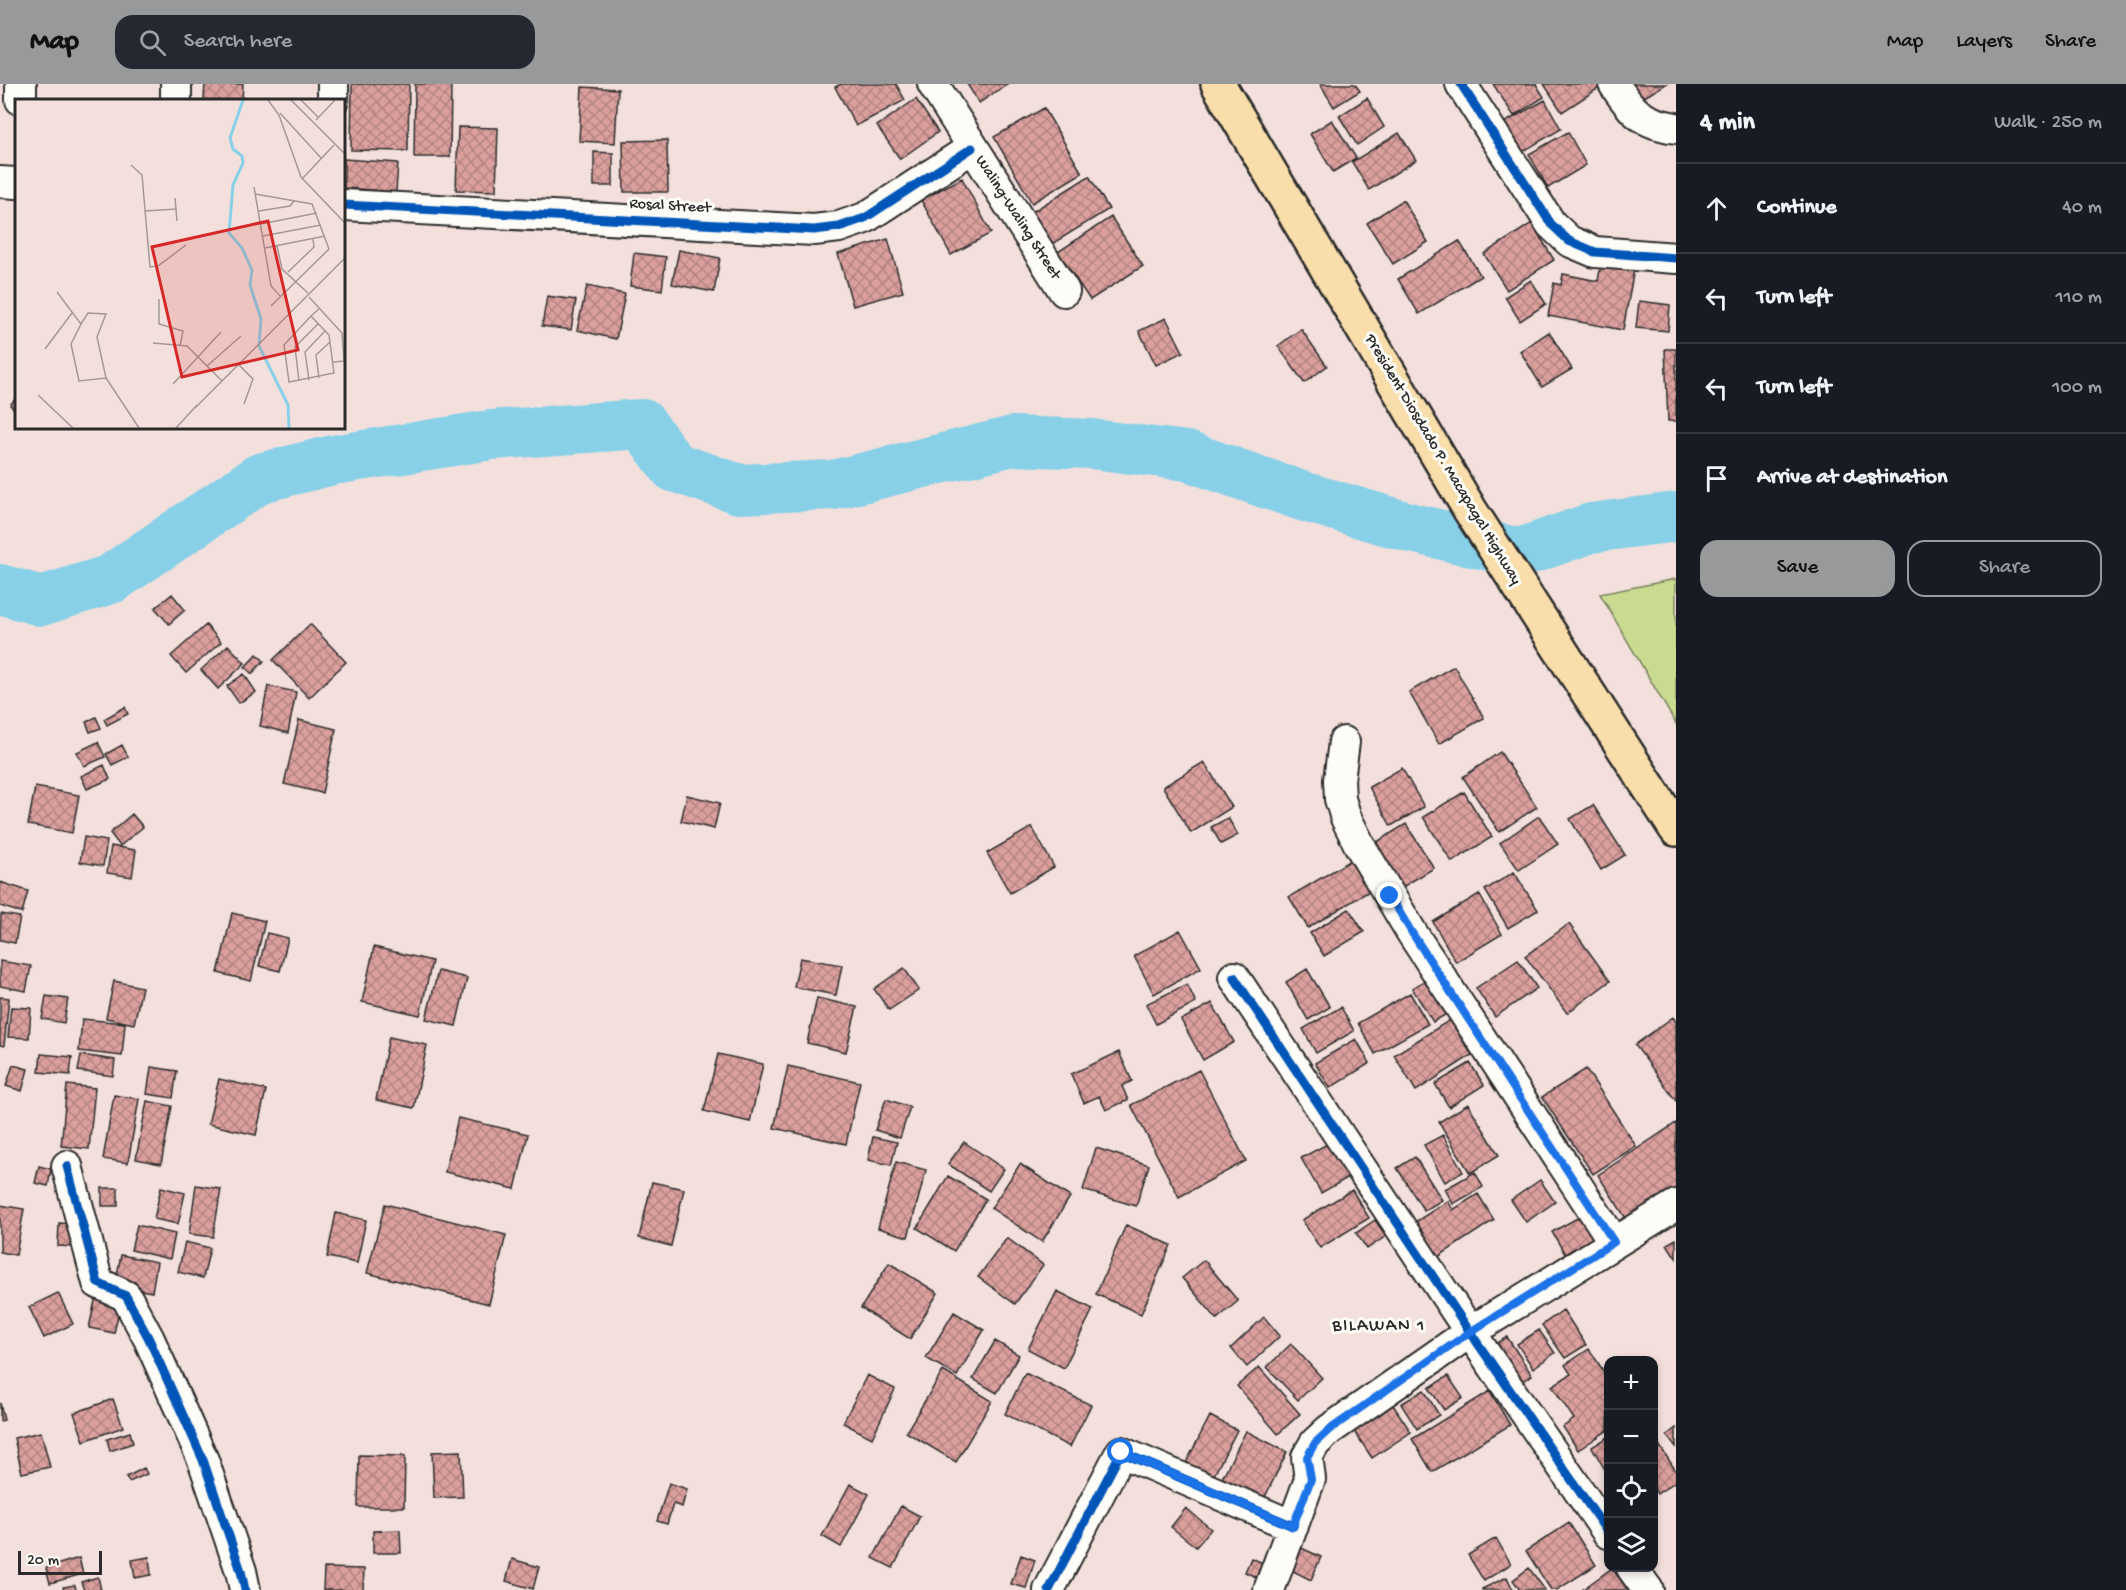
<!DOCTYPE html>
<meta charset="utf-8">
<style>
:root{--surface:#171b24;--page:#242831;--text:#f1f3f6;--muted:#9ea1a6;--line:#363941;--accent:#98999b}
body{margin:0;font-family:"Gochi Hand",sans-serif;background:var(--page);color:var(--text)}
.controls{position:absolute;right:18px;bottom:18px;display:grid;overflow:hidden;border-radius:12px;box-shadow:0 3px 9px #0003}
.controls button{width:54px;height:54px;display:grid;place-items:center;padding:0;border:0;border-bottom:2px solid var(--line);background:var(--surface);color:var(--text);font:30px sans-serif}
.scale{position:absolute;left:18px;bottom:15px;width:84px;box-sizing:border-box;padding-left:6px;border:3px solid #2b2b2b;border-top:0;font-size:16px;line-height:21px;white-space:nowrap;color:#2b2b2b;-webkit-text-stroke:4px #fdfcf7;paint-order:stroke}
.stop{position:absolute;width:18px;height:18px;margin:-14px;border:4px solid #1a73e8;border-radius:50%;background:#fff}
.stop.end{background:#1a73e8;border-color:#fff;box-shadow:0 2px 6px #0008}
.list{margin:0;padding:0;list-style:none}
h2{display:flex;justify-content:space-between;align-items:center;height:78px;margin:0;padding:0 24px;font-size:26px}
h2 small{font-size:20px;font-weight:400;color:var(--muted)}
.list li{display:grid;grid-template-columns:39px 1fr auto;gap:18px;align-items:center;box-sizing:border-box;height:90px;padding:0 24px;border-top:2px solid var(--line)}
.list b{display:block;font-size:22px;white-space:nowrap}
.list em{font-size:20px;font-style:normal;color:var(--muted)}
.actions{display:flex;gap:12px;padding:18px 24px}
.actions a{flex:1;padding:14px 0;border:2px solid var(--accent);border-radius:18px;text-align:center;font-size:21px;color:var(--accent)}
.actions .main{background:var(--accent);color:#111}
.icon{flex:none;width:33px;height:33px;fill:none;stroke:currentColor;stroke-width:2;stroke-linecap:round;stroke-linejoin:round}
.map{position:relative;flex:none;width:1676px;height:1506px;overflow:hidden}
header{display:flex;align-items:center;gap:36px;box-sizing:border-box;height:84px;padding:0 30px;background:var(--accent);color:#111}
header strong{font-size:28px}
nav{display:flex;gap:33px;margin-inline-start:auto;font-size:21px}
.search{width:420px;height:54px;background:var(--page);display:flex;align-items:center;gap:15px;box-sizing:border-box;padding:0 21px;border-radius:18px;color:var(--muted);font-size:22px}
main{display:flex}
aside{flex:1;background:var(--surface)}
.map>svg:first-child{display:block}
.park{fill:#c9db90;stroke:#7a835e;stroke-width:1.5}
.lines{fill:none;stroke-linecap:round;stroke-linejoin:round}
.river{stroke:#87d0e8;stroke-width:50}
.building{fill:url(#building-cross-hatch);stroke:#2b2b2b;stroke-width:1.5}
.minor-casing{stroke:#2b2b2b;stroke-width:34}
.trunk-casing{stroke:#2b2b2b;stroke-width:38}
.minor{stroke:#fdfcf7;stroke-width:30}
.trunk{stroke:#f9deab;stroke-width:33}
.cycleway-casing{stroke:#fdfcf7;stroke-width:13}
.cycleway{stroke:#0057b8;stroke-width:9}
.route{stroke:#1a73e8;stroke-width:8}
.labels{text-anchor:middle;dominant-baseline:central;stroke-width:6;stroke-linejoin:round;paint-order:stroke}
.street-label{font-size:16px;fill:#2b2b2b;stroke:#fdfcf7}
.neighbourhood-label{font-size:18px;letter-spacing:1.5px;fill:#2b2b2b;stroke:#fdfcf7}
.inset-river{fill:none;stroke:#87d0e8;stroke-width:3}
.inset-road{fill:none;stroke:#a39895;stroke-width:1.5}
.view{fill:#d62828;fill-opacity:0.15;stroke:#d62828;stroke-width:3}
.inset-edge{fill:none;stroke:#2b2b2b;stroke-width:3}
</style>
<header>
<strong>Map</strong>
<div class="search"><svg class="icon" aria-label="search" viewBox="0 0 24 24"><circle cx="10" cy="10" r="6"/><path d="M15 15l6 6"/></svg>Search here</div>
<nav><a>Map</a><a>Layers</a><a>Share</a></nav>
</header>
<main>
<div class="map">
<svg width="1676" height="1506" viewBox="0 0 1676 1506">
<defs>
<pattern id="building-cross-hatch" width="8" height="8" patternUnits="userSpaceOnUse" patternTransform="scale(1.5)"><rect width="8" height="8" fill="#dba09e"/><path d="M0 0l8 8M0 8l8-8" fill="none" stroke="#b28381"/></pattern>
</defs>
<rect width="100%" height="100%" fill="#f3e0dc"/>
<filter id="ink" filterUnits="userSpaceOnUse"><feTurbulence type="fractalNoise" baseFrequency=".0167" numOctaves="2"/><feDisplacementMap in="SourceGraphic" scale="12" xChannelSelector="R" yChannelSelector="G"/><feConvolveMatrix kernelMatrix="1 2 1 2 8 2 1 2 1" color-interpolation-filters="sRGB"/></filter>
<g filter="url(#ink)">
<path class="park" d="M1676 495V640L1600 510Z"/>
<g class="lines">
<path class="river" d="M0 505 41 517 111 495 260 394 333 376 491 351 642 340 674 383 739 405 833 401 1013 357 1092 360 1187 372 1305 413 1412 444 1520 469 1591 444 1676 433"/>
</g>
<path class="building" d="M205 0H243L242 16H204Z
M352 0H409L408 67 351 66Z
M415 0H451L450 73H414Z
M841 0H896L905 16 856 42 835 3Z
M967 0H1008L979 19Z
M1320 0H1355L1360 7 1334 23Z
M1493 0H1536L1544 13 1514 32Z
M1544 0H1597L1599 4 1562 28Z
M1627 0H1666L1638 17Z
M582 3 618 5 615 59 579 57Z
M267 14 293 15V16H267Z
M1367 14 1384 43 1357 61 1339 32Z
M916 15 938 48 900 75 877 42Z
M1545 16 1561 45 1517 71 1500 41Z
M1044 24 1082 89 1032 119 994 53Z
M1332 36 1356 74 1333 88 1310 50Z
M458 43 498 44 496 107 456 106Z
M1568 48 1586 81 1548 104 1529 70Z
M1399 49 1416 76 1369 106 1352 78Z
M667 56 668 108H624L623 57Z
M594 68 613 69V102H594Z
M344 75 398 79 396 108 344 104Z
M1089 92 1109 125 1052 160 1032 128Z
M962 94 991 149 951 171 921 116Z
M1403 116 1428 158 1393 180 1367 139Z
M1111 133 1143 182 1090 216 1058 168Z
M1532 139 1554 176 1507 206 1484 170Z
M888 155 903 208 853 222 838 170Z
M1459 157 1481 192 1419 230 1398 195Z
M679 166 720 174 714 208 672 200Z
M634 169 666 173 662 206 630 202Z
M1601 179 1634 185 1623 246 1548 232 1554 199 1561 201 1563 190 1598 197Z
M1531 196 1546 220 1520 237 1505 213Z
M587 202 625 210 616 255 577 246Z
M547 212 576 216 571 246 542 242Z
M1639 217 1670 221 1668 247 1636 244Z
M1166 234 1183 268 1156 281 1139 247Z
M1301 245 1327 282 1304 299 1278 262Z
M1549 248 1572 285 1542 303 1520 267Z
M1665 265H1676V337H1668Z
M16 314V327L10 321Z
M172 510 185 526 169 540 155 524Z
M310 540 346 578 309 614 273 576Z
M206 541 221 558 186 589 171 572Z
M228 561 245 579 218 605 201 586Z
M257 570 264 577 252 590 245 583Z
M1454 582 1484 634 1439 660 1409 608Z
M244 590 256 608 239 619 227 602Z
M268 602 296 608 288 649 260 642Z
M125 623 128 630 107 641 104 635Z
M96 633 101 644 90 648 86 638Z
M299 636 336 645 322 709 284 700Z
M98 658 105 673 84 682 77 668Z
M122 661 128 673 112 681 106 670Z
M1500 668 1537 723 1499 748 1463 693Z
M1204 678 1232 723 1191 749 1163 703Z
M104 681 110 695 87 705 81 692Z
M1402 684 1424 723 1391 742 1369 703Z
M35 703 79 711 72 749 28 741Z
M1464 708 1492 753 1452 778 1423 733Z
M687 711 720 719 714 745 681 737Z
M1593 721 1625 771 1601 786 1570 735Z
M132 730 143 743 120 762 110 749Z
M1539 732 1558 760 1519 786 1500 759Z
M1228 734 1238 751 1221 760 1211 743Z
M1406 740 1434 784 1399 805 1372 761Z
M1032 743 1054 783 1010 809 987 769Z
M84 753 107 757 103 782 80 778Z
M111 762 136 766 132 793 107 789Z
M1358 772 1376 803 1308 844 1289 813Z
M1514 788 1538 826 1508 844 1485 806Z
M0 798 28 807 22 829 0 822Z
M1479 810 1502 850 1456 878 1433 838Z
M1349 825 1364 848 1324 872 1310 849Z
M232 829 265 837 251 897 218 889Z
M1 830 20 833 15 859 0 856Z
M1569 840 1610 897 1567 929 1525 872Z
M1180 846 1201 884 1154 910 1134 872Z
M267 849 288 854 280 887 259 882Z
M374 863 432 877 420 931 362 918Z
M800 874 842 881 836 911 794 903Z
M1518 876 1537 904 1495 933 1476 904Z
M0 877 31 882 26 907 0 902Z
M904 884 919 906 889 926 874 905Z
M1307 885 1330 923 1308 936 1286 898Z
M438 887 467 894 456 942 426 935Z
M1429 894 1450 928 1433 938 1412 904Z
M114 897 142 903 134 940 106 934Z
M1187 900 1196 919 1156 940 1146 920Z
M1410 909 1428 940 1375 970 1358 939Z
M46 912 68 915 64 939 42 935Z
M0 913 9 914 4 962 0 961Z
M817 914 857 923 846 968 807 959Z
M1212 919 1234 958 1203 976 1181 936Z
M11 923 31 924 29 954 8 953Z
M1341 923 1354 947 1316 969 1303 945Z
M1673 933 1676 938V1017L1635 961Z
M82 935 125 939 122 972 79 967Z
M1450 936 1472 971 1416 1007 1394 971Z
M389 953 427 961 414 1024 376 1016Z
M1356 955 1370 979 1330 1004 1315 979Z
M1119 968 1132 997 1122 1002 1128 1016 1106 1026 1099 1012 1084 1019 1071 990Z
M41 970 72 973 70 991 39 988Z
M718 970 763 980 750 1038 704 1027Z
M81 971 115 976 113 992 78 987Z
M1470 979 1484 1001 1449 1023 1435 1000Z
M13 981 28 985 22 1007 6 1002Z
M788 982 860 998 846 1060 774 1044Z
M151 983 177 987 173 1014 147 1010Z
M1586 985 1636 1062 1593 1090 1542 1013Z
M1199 986 1246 1077 1179 1113 1131 1021Z
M219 995 266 1006 256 1051 208 1040Z
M67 1001 95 1004 89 1065 61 1062Z
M114 1011 139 1015 128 1079 103 1075Z
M886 1015 910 1023 900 1054 875 1046Z
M147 1017 172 1022 161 1080 136 1075Z
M1468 1020 1499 1071 1470 1089 1439 1038Z
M458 1034 528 1050 515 1105 445 1088Z
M1676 1039V1107L1629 1139 1598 1091Z
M1443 1051 1463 1088 1445 1098 1424 1061Z
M873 1053 897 1058 891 1081 868 1076Z
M964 1058 1004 1085 989 1107 948 1080Z
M1329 1059 1349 1093 1321 1109 1301 1074Z
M1096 1064 1149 1081 1136 1122 1083 1106Z
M1415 1073 1442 1116 1424 1127 1397 1084Z
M896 1078 926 1086 908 1153 878 1144Z
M1020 1080 1070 1113 1042 1158 991 1124Z
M39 1082 51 1085 48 1102 35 1099Z
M1475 1088 1483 1103 1453 1120 1445 1105Z
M948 1092 986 1115 954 1167 917 1144Z
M1540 1096 1555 1118 1526 1138 1511 1116Z
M652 1098 684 1105 671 1162 639 1154Z
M196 1101 221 1105 213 1153 189 1150Z
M161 1103 185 1109 178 1140 154 1135Z
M102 1104H118V1122H102Z
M1352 1106 1369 1134 1320 1164 1302 1136Z
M1478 1110 1494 1136 1438 1173 1415 1138 1448 1117 1453 1126Z
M385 1120 506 1151 489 1220 367 1189Z
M0 1121 24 1125 16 1171 0 1168Z
M336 1129 366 1136 357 1179 327 1173Z
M1586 1129 1598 1151 1565 1170 1552 1148Z
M1375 1136 1386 1152 1367 1165 1356 1149Z
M59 1139 76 1140 75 1163 58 1162Z
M137 1141 175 1150 170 1175 131 1166Z
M1126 1141 1171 1161 1141 1230 1096 1210Z
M1007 1154 1043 1181 1015 1220 978 1193Z
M1676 1155V1174L1667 1160Z
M185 1158 210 1164 203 1194 178 1188Z
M121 1171 157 1178 152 1208 115 1201Z
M1204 1176 1238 1217 1217 1235 1182 1194Z
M889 1179 938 1209 910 1255 861 1224Z
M1057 1207 1093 1225 1064 1284 1028 1265Z
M97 1208 122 1213 114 1249 89 1244Z
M58 1209 73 1240 44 1254 29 1223Z
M1563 1226 1586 1261 1565 1274 1542 1241Z
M954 1228 984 1246 957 1292 926 1274Z
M1264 1233 1280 1252 1247 1283 1231 1264Z
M1539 1246 1555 1269 1533 1284 1517 1260Z
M1507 1253 1532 1291 1518 1301 1493 1262Z
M995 1257 1019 1271 997 1309 973 1295Z
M1291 1260 1322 1294 1298 1316 1267 1283Z
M1589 1265 1608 1294V1346L1578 1366 1563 1343 1574 1335 1552 1302 1571 1290 1565 1281Z
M1259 1283 1300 1330 1278 1350 1237 1302Z
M943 1287 992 1317 956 1378 906 1348Z
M1025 1289 1091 1321 1070 1363 1005 1330Z
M867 1291 895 1305 872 1354 843 1339Z
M1448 1292 1463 1314 1444 1326 1429 1304Z
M1424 1306 1439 1331 1417 1345 1401 1320Z
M1490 1307 1510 1341 1432 1388 1412 1355Z
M113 1315 123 1343 84 1357 74 1329Z
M0 1319 4 1336 0 1337Z
M1393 1321 1411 1348 1372 1374 1354 1347Z
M1210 1332 1237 1346 1211 1397 1184 1383Z
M1676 1344V1363L1667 1351Z
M1246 1347 1287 1368 1262 1419 1220 1398Z
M41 1348 50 1383 22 1389 14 1354Z
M130 1348 133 1359 110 1367 107 1355Z
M1608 1353V1391L1592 1363Z
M1654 1353 1676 1387V1397L1657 1410 1654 1405Z
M461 1367 463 1413 434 1414 432 1368Z
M359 1371 405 1372 404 1423H358Z
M144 1384 147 1390 129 1398 126 1393Z
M669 1399 687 1405 682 1423 673 1420 667 1440 657 1437Z
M850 1400 869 1410 841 1463 822 1452Z
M901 1422 920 1432 893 1484 873 1474Z
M1186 1424 1211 1445 1196 1463 1171 1443Z
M1569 1439 1596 1481 1557 1506H1551L1526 1467Z
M400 1446 401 1469H373V1447Z
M1496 1454 1511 1480 1484 1497 1468 1471Z
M1297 1462 1321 1473 1311 1496 1287 1484Z
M1021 1471 1035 1476 1026 1504 1011 1500Z
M149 1473 151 1491 135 1494 132 1476Z
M79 1474 83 1490 50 1499 46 1484Z
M1251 1474 1263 1479 1258 1494 1245 1488Z
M512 1475 539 1483 533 1505 506 1497Z
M324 1484 364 1485 363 1506H323Z
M1529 1484 1545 1506H1520L1513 1496Z
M1612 1484 1628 1506H1582Z
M98 1493 101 1506H84L81 1498Z
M1507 1493 1513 1506H1482V1505Z
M75 1501 76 1506H64L63 1503Z"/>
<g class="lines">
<defs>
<path id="minor" d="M933 0 1064 207
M1461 0 1551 140 1569 157 1595 168 1676 174
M1614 0C1632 28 1642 39 1676 44
M21 16V0
M176 16V0
M333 16V0
M0 98 16 99
M344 121 814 146 839 143 865 134 972 64
M1344 658 1339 696 1340 715 1346 734 1360 762 1412 849 1614 1158
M1234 893 1470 1248 1608 1449
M67 1082 98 1199 126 1212 149 1255 203 1376 241 1487 245 1506
M1632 1484 1648 1506
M1049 1506 1121 1368 1293 1442
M1269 1506 1310 1395 1307 1373 1315 1359 1329 1346 1470 1248 1676 1121"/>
<path id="trunk" d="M1218 0 1470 426 1676 745"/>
</defs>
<use href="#minor" class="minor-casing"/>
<use href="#trunk" class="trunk-casing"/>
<use href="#minor" class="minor"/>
<use href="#trunk" class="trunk"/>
<defs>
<path id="cycleway" d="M1461 0 1551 140 1569 157 1595 168 1676 174
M344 121 814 146 839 143 865 134 972 64
M1234 893 1470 1248 1608 1449
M67 1082 98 1199 126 1212 149 1255 203 1376 241 1487 245 1506
M1049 1506 1121 1368 1293 1442"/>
</defs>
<use href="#cycleway" class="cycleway-casing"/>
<use href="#cycleway" class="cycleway"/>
</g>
</g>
<g class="lines" filter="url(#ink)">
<path class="route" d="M1121 1368 1293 1442 1311 1395 1307 1373 1315 1359 1329 1346 1470 1248 1614 1158 1412 849 1390 812"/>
</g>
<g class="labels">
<g class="street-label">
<text transform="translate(670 123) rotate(3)">Rosal Street</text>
<text transform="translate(1017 134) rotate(57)">Waling-Waling Street</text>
<text transform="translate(1442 376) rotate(59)">President Diosdado P. Macapagal Highway</text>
</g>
<g class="neighbourhood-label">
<text x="1379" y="1242">BILAWAN 1</text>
</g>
</g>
<g transform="translate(15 15)">
<rect width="330" height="330" fill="#f3e0dc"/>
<path class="inset-river" d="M228 1 215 39 218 50 227 57 228 64 218 86 214 134 227 149 237 171 235 186 246 220 244 247 273 306 274 329"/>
<path class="inset-road" d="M253 1 264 16 286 78 330 124M276 1 330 55M286 1 303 18M265 14 306 59M301 21 320 1M116 66 127 76 135 168 143 167 171 146M287 80 319 46M239 88 256 187 266 198M240 95 297 105 314 150 256 207M160 99 162 122M130 112 162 110M244 112 275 107 279 102M246 125 302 114M248 137 306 126M262 147 267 170 293 194M250 149 310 137M273 173 299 148 298 140M42 193 66 225 56 245 64 282 91 279M294 198 327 234 329 262 318 263M144 200V225L168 232 165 247M296 217 314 236 319 274 274 283 269 246 296 217 305 209M66 225 73 214 91 215 82 238 91 279 124 329M138 244 172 247 207 282M30 250 57 214M224 266 238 280 229 305M192 267 226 237M304 279 301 256 315 243M294 281 290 253 310 232M284 282 280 248 303 225M158 285 206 233M23 296 58 329M180 309 330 159M161 329 182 306"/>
<path class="view" d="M253 122 283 251 167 278 137 148Z"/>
<rect width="330" height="330" class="inset-edge"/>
</g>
</svg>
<div class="controls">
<button>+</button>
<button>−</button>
<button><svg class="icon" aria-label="locate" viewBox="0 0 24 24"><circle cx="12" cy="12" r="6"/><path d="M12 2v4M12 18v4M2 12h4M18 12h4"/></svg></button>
<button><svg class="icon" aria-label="layers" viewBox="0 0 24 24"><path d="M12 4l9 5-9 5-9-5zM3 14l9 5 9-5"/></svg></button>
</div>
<div class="scale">20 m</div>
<div class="stop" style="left:1121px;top:1368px"></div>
<div class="stop end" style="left:1390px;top:812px"></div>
</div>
<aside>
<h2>4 min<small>Walk · 250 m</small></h2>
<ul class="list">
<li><svg class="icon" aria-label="ahead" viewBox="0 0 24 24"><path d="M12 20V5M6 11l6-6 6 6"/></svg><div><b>Continue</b></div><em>40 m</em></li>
<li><svg class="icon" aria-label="left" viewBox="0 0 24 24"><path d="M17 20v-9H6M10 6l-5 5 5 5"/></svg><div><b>Turn left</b></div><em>110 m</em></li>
<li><svg class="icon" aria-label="left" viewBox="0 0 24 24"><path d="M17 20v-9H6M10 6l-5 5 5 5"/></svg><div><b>Turn left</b></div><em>100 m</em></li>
<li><svg class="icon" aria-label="arrive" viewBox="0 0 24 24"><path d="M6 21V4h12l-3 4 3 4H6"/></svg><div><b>Arrive at destination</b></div></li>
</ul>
<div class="actions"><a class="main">Save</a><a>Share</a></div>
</aside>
</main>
